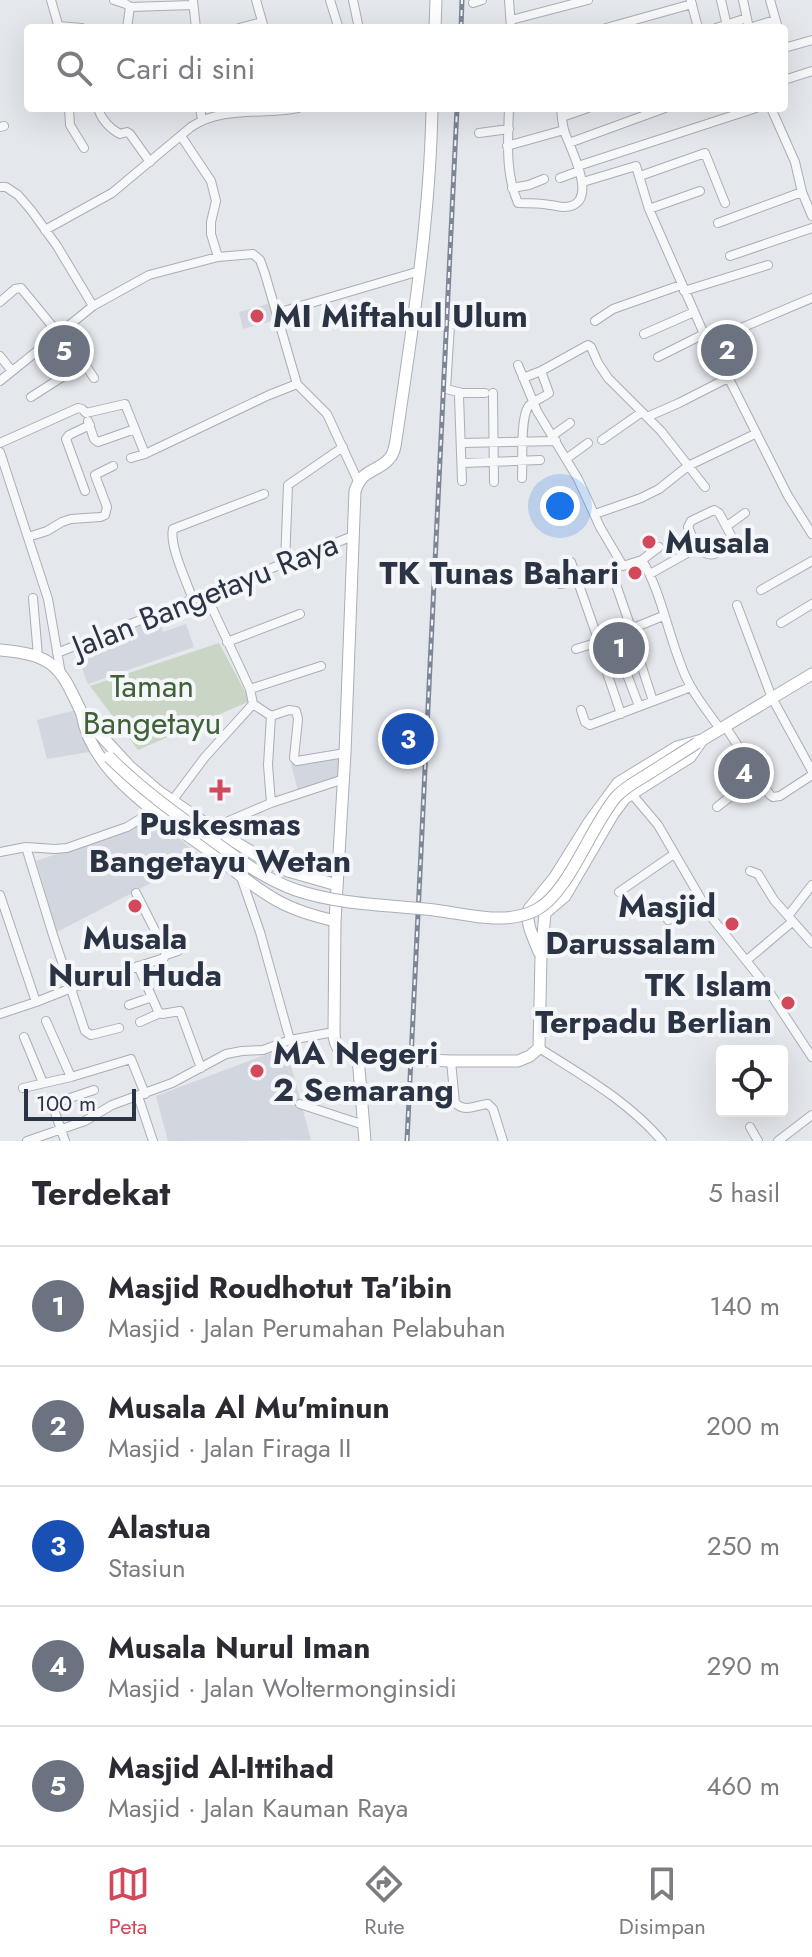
<!DOCTYPE html>
<html lang="id">
<meta charset="utf-8">
<style>
:root{--surface:#fff;--page:#f7f7f7;--text:#2b2b33;--muted:#7c7c81;--line:#e1e1e2;--accent:#d1495b}
body{margin:0;font-family:Jost,sans-serif;background:var(--page);color:var(--text)}
.controls{position:absolute;right:24px;bottom:24px;display:grid;overflow:hidden;border-radius:8px;box-shadow:0 8px 32px #0002}
.controls button{width:72px;height:72px;display:grid;place-items:center;padding:0;border:0;border-bottom:2px solid var(--line);background:var(--surface);color:var(--text);font:40px sans-serif}
.scale{position:absolute;left:24px;bottom:20px;width:112px;box-sizing:border-box;padding-left:8px;border:4px solid #2b3445;border-top:0;font-size:22px;line-height:28px;white-space:nowrap;color:#2b3445;-webkit-text-stroke:6px #f4f6f9;paint-order:stroke}
.you{position:absolute;left:560px;top:506px;width:28px;height:28px;margin:-20px;border:6px solid #fff;border-radius:50%;background:#1a73e8;box-shadow:0 0 0 12px #1a73e833}
.badge{display:grid;place-items:center;width:52px;height:52px;border-radius:50%;background:var(--accent);color:#fff;font-size:26px;font-weight:700}
.pin{position:absolute;translate:-50% -50%;border:4px solid #fff;box-shadow:0 2px 8px #0006}
.list{margin:0;padding:0;list-style:none}
h2{display:flex;justify-content:space-between;align-items:center;height:104px;margin:0;padding:0 32px;font-size:34px}
h2 small{font-size:26px;font-weight:400;color:var(--muted)}
.list li{display:grid;grid-template-columns:52px 1fr auto;gap:24px;align-items:center;box-sizing:border-box;height:120px;padding:0 32px;border-top:2px solid var(--line)}
.list b{display:block;font-size:30px;white-space:nowrap}
.list p{margin:0;font-size:26px;white-space:nowrap;color:var(--muted)}
.list em{font-size:26px;font-style:normal;color:var(--muted)}
.icon{flex:none;width:44px;height:44px;fill:none;stroke:currentColor;stroke-width:2;stroke-linecap:round;stroke-linejoin:round}
.map{position:relative;flex:none;width:812px;height:1141px;overflow:hidden}
.search{position:absolute;background:var(--surface);box-shadow:0 8px 32px #0002;left:24px;right:24px;top:24px;height:88px;display:flex;align-items:center;gap:20px;box-sizing:border-box;padding:0 28px;border-radius:8px;color:var(--muted);font-size:30px}
.sheet{height:704px;background:var(--surface)}
nav{display:flex;justify-content:space-around;align-items:center;box-sizing:border-box;height:112px;border-top:2px solid var(--line);background:var(--surface);font-size:22px;color:var(--muted)}
nav a{display:grid;justify-items:center;gap:4px}
nav .on{color:var(--accent)}
.map>svg:first-child{display:block}
.built{fill:#d2d6de}
.green{fill:#c9d6c5}
.lines{fill:none;stroke-linecap:round;stroke-linejoin:round}
.street-casing{stroke:#a9aeb7;stroke-width:10}
.secondary-casing{stroke:#a9aeb7;stroke-width:13}
.street{stroke:#f7f8fa;stroke-width:8}
.secondary{stroke:#fff;stroke-width:11}
.rail-casing{stroke:#7d8696;stroke-width:5}
.rail{stroke:#f4f6f9;stroke-width:2;stroke-dasharray:6;stroke-linecap:butt}
.secondary-bridge-casing{stroke:#a9aeb7;stroke-width:13;stroke-linecap:butt}
.secondary-bridge{stroke:#fff;stroke-width:11}
.poi-dot{fill:#d1495b;stroke:#f4f6f9;stroke-width:3}
.labels{text-anchor:middle;dominant-baseline:central;stroke-width:8;stroke-linejoin:round;paint-order:stroke}
.poi-label{font-size:32px;font-weight:bold;fill:#2b3445;stroke:#f4f6f9;text-anchor:start}
.street-label{font-size:32px;fill:#2b3445;stroke:#f4f6f9}
.park-label{font-size:32px;fill:#3f6138;stroke:#f4f6f9}
</style>
<div class="map">
<svg width="812" height="1141" viewBox="0 0 812 1141">
<rect width="100%" height="100%" fill="#e4e7ec"/>
<path class="built" d="M271 303 275 320 243 329 239 312Z
M158 617 163 632 186 624 194 647 88 684 75 650 111 639Z
M76 710 89 752 47 759 37 720Z
M341 757 340 779 298 791 291 764Z
M157 820 201 857 57 932 36 861Z
M286 1047 311 1140 168 1141 156 1096Z"/>
<path class="green" d="M219 643 250 701 138 750 90 686Z"/>
<g class="lines">
<defs>
<path id="street" d="M51 0 59 28
M114 0 126 4 130 7 127 28
M256 0 264 28
M330 0 338 26
M353 0 358 24
M509 0 511 28
M721 0 727 26
M743 0 749 28 775 20
M770 0 778 28
M193 1 196 28
M691 1 698 28
M473 3 482 0
M130 7 193 5
M511 20 588 0
M59 26 82 28
M239 28 262 22
M606 28 692 4
M716 28 747 18
M784 48 812 40
M784 80 812 71
M69 108 70 125 84 148
M98 108C101 119 110 129 120 134L127 132 130 134 150 162
M200 108 202 120
M509 108C508 140 505 173 518 203 529 203 540 203 550 205 552 205 561 207 563 207 602 207 571 150 565 133 562 125 562 116 561 108
M771 108 795 162 802 192 812 216
M562 117 588 108
M0 127 4 126
M479 133 509 129
M181 136 211 181 216 201 211 222V234L218 257
M569 143 665 108
M507 146 564 130
M578 166 756 108
M640 176 705 153 725 203
M560 178 579 171
M583 182 636 166 649 209 704 334 721 363 788 496 812 534
M0 187H6L18 195 31 210 57 246 93 306
M512 188 529 185 544 179
M649 209 700 191
M718 223 802 192
M45 230 112 193 191 127C222 106 263 115 298 108
M730 256 812 228
M684 291 768 265
M0 302 15 289 21 288 58 333
M277 313 420 271
M595 321 613 309 681 285
M461 323 450 325 446 389 462 393
M644 334 694 312
M708 342 812 298
M0 356 12 371
M658 357 704 334
M84 363 94 378
M518 365 537 411 578 479 600 527 623 566 642 560C661 592 667 630 681 665 689 689 706 709 720 729
M523 378 541 371 588 345 591 347 598 363 608 378 661 431 705 487
M0 381 93 306 149 275 218 257 253 254 260 260 265 274 297 384 327 414 358 481
M493 393 494 482
M31 397 84 363 79 346 66 328
M647 417 679 403 728 378
M88 421 94 439 98 442 135 429
M552 436 570 423
M602 440 642 412
M0 443 78 408 82 409 86 413 125 404 145 454
M462 443 556 441
M0 452 48 599 61 674
M131 458 145 454 269 395 297 384
M566 459 588 443
M462 463 540 460
M522 478C523 462 520 420 528 407 532 401 543 398 549 393L541 371
M462 481 459 396 462 393H485
M85 491 66 439 69 435 90 425
M714 510 719 513 734 541C710 565 699 555 688 527L691 521Z
M595 514 641 498 659 489 688 466 755 434
M727 526 745 513
M28 537 47 531 62 522 71 519 100 517 105 515 107 507 95 475 113 466
M642 560 659 547
M571 562 599 642
M285 563 288 485 343 447
M611 570 631 628
M650 574 698 547
M578 582 615 569
M560 584 578 581
M761 590 812 561
M33 598 38 656
M193 600C187 582 169 546 173 529L264 494
M737 605 772 698 812 771
M781 623 812 604
M621 632 631 656
M227 642 300 614
M576 649 599 642 663 616
M599 649 621 714
M57 653 353 536
M639 658 653 701
M623 664 639 706
M250 689 321 666
M253 704 271 716 289 710 296 711 298 719 294 758 297 761 345 753
M581 710 585 722 590 725 691 687
M725 726 770 795 773 797 780 796 812 775
M631 793 658 825 712 918 760 978 812 1057
M172 801 205 757 253 704 250 689 206 595
M271 803 344 779
M717 807 758 775
M212 828 271 803 268 765 271 716
M26 847 53 935 85 1031 91 1035 119 1028
M0 852 26 847 55 849 67 848 127 827 140 819 149 807
M750 871 758 874 774 900 812 943
M241 877 260 932 290 1040
M619 892 674 854
M0 895 36 1002
M788 916 812 885
M668 920 703 904
M166 955 178 951
M747 960 792 922
M138 966 158 1011 162 1014 180 1011 201 1068
M129 1005 152 997
M0 1014 36 1002 74 987 164 958 166 952 136 893
M46 1021 71 1077
M140 1022 160 1013
M24 1037 43 1083
M539 1048C583 1076 628 1101 662 1141
M451 1061 455 1103C466 1113 475 1105 488 1104L493 1109 503 1141
M23 1088 71 1077 131 1059 145 1094
M138 1096 153 1141
M300 1104 364 1125
M750 1127 758 1141
M27 1141 85 1121 112 1105 172 1083 226 1054 242 1051 263 1050 290 1040 334 1032
M65 1141 52 1104 94 1090
M778 1141 812 1115"/>
<path id="secondary" d="M435 28 436 0
M432 108C430 220 412 330 396 440 395 447 394 454 389 459 376 473 363 468 355 491L345 753 335 921 334 1032C334 1050 342 1053 358 1057L451 1061H518L530 1056 539 1048 541 957 545 913 565 896 613 814 625 798 690 757 702 740
M0 650C59 655 61 670 85 720
M82 714C91 774 163 817 208 850 231 867 252 887 278 901 296 911 315 916 335 921
M82 715 130 767 158 791 212 828 268 862 288 871 337 885
M697 743 812 674
M539 952C534 938 525 924 529 909L555 877 590 821 618 783 677 747 702 740
M358 1057 365 1141"/>
</defs>
<use href="#street" class="street-casing"/>
<use href="#secondary" class="secondary-casing"/>
<use href="#street" class="street"/>
<use href="#secondary" class="secondary"/>
<defs>
<path id="rail" d="M461 28 462 0
M407 1141 457 108"/>
</defs>
<use href="#rail" class="rail-casing"/>
<use href="#rail" class="rail"/>
<defs>
<path id="secondary-bridge" d="M109 757C139 787 173 812 208 837 235 857 264 879 296 890 340 905 389 905 434 910 466 914 505 926 536 910 568 894 591 826 616 797 624 788 635 782 645 776 662 765 680 754 697 743"/>
</defs>
<use href="#secondary-bridge" class="secondary-bridge-casing"/>
<use href="#secondary-bridge" class="secondary-bridge"/>
</g>
<g class="poi-dot">
<circle cx="257" cy="316" r="8"/>
<circle cx="649" cy="542" r="8"/>
<circle cx="635" cy="573" r="8"/>
<path d="M216 778h8v8h8v8h-8v8h-8v-8h-8v-8h8z"/>
<circle cx="135" cy="906" r="8"/>
<circle cx="732" cy="924" r="8"/>
<circle cx="788" cy="1003" r="8"/>
<circle cx="257" cy="1071" r="8"/>
</g>
<g class="labels">
<g class="poi-label">
<text x="273" y="316">MI Miftahul Ulum</text>
<text x="665" y="542">Musala</text>
<text x="619" y="573" text-anchor="end">TK Tunas Bahari</text>
<text x="220" y="824" text-anchor="middle">Puskesmas<tspan x="220" dy="37">Bangetayu Wetan</tspan></text>
<text x="716" y="906" text-anchor="end">Masjid<tspan x="716" dy="37">Darussalam</tspan></text>
<text x="135" y="938" text-anchor="middle">Musala<tspan x="135" dy="37">Nurul Huda</tspan></text>
<text x="772" y="985" text-anchor="end">TK Islam<tspan x="772" dy="37">Terpadu Berlian</tspan></text>
<text x="273" y="1053">MA Negeri<tspan x="273" dy="37">2 Semarang</tspan></text>
</g>
<g class="street-label">
<text transform="translate(205 595) rotate(-22)">Jalan Bangetayu Raya</text>
</g>
<g class="park-label">
<text x="152" y="686">Taman<tspan x="152" dy="37">Bangetayu</tspan></text>
</g>
</g>
</svg>
<div class="controls">
<button><svg class="icon" aria-label="locate" viewBox="0 0 24 24"><circle cx="12" cy="12" r="6"/><path d="M12 2v4M12 18v4M2 12h4M18 12h4"/></svg></button>
</div>
<div class="scale">100 m</div>
<div class="you"></div>
<div class="pin badge" style="left:619px;top:648px;background:#6b7280">1</div>
<div class="pin badge" style="left:727px;top:350px;background:#6b7280">2</div>
<div class="pin badge" style="left:408px;top:739px;background:#1a4fb4">3</div>
<div class="pin badge" style="left:744px;top:773px;background:#6b7280">4</div>
<div class="pin badge" style="left:64px;top:351px;background:#6b7280">5</div>
<div class="search"><svg class="icon" aria-label="search" viewBox="0 0 24 24"><circle cx="10" cy="10" r="6"/><path d="M15 15l6 6"/></svg>Cari di sini</div>
</div>
<section class="sheet">
<h2>Terdekat<small>5 hasil</small></h2>
<ul class="list">
<li><span class="badge" style="background:#6b7280">1</span><div><b>Masjid Roudhotut Ta'ibin</b><p>Masjid · Jalan Perumahan Pelabuhan</p></div><em>140 m</em></li>
<li><span class="badge" style="background:#6b7280">2</span><div><b>Musala Al Mu'minun</b><p>Masjid · Jalan Firaga II</p></div><em>200 m</em></li>
<li><span class="badge" style="background:#1a4fb4">3</span><div><b>Alastua</b><p>Stasiun</p></div><em>250 m</em></li>
<li><span class="badge" style="background:#6b7280">4</span><div><b>Musala Nurul Iman</b><p>Masjid · Jalan Woltermonginsidi</p></div><em>290 m</em></li>
<li><span class="badge" style="background:#6b7280">5</span><div><b>Masjid Al-Ittihad</b><p>Masjid · Jalan Kauman Raya</p></div><em>460 m</em></li>
</ul>
</section>
<nav>
<a class="on"><svg class="icon" aria-label="map" viewBox="0 0 24 24"><path d="M3 6l6-2 6 2 6-2v14l-6 2-6-2-6 2zM9 4v14M15 6v14"/></svg>Peta</a>
<a><svg class="icon" aria-label="directions" viewBox="0 0 24 24"><path d="M12 3l9 9-9 9-9-9zM9 14v-3h6M13 9l2 2-2 2"/></svg>Rute</a>
<a><svg class="icon" aria-label="saved" viewBox="0 0 24 24"><path d="M7 4h10v16l-5-4-5 4z"/></svg>Disimpan</a>
</nav>
